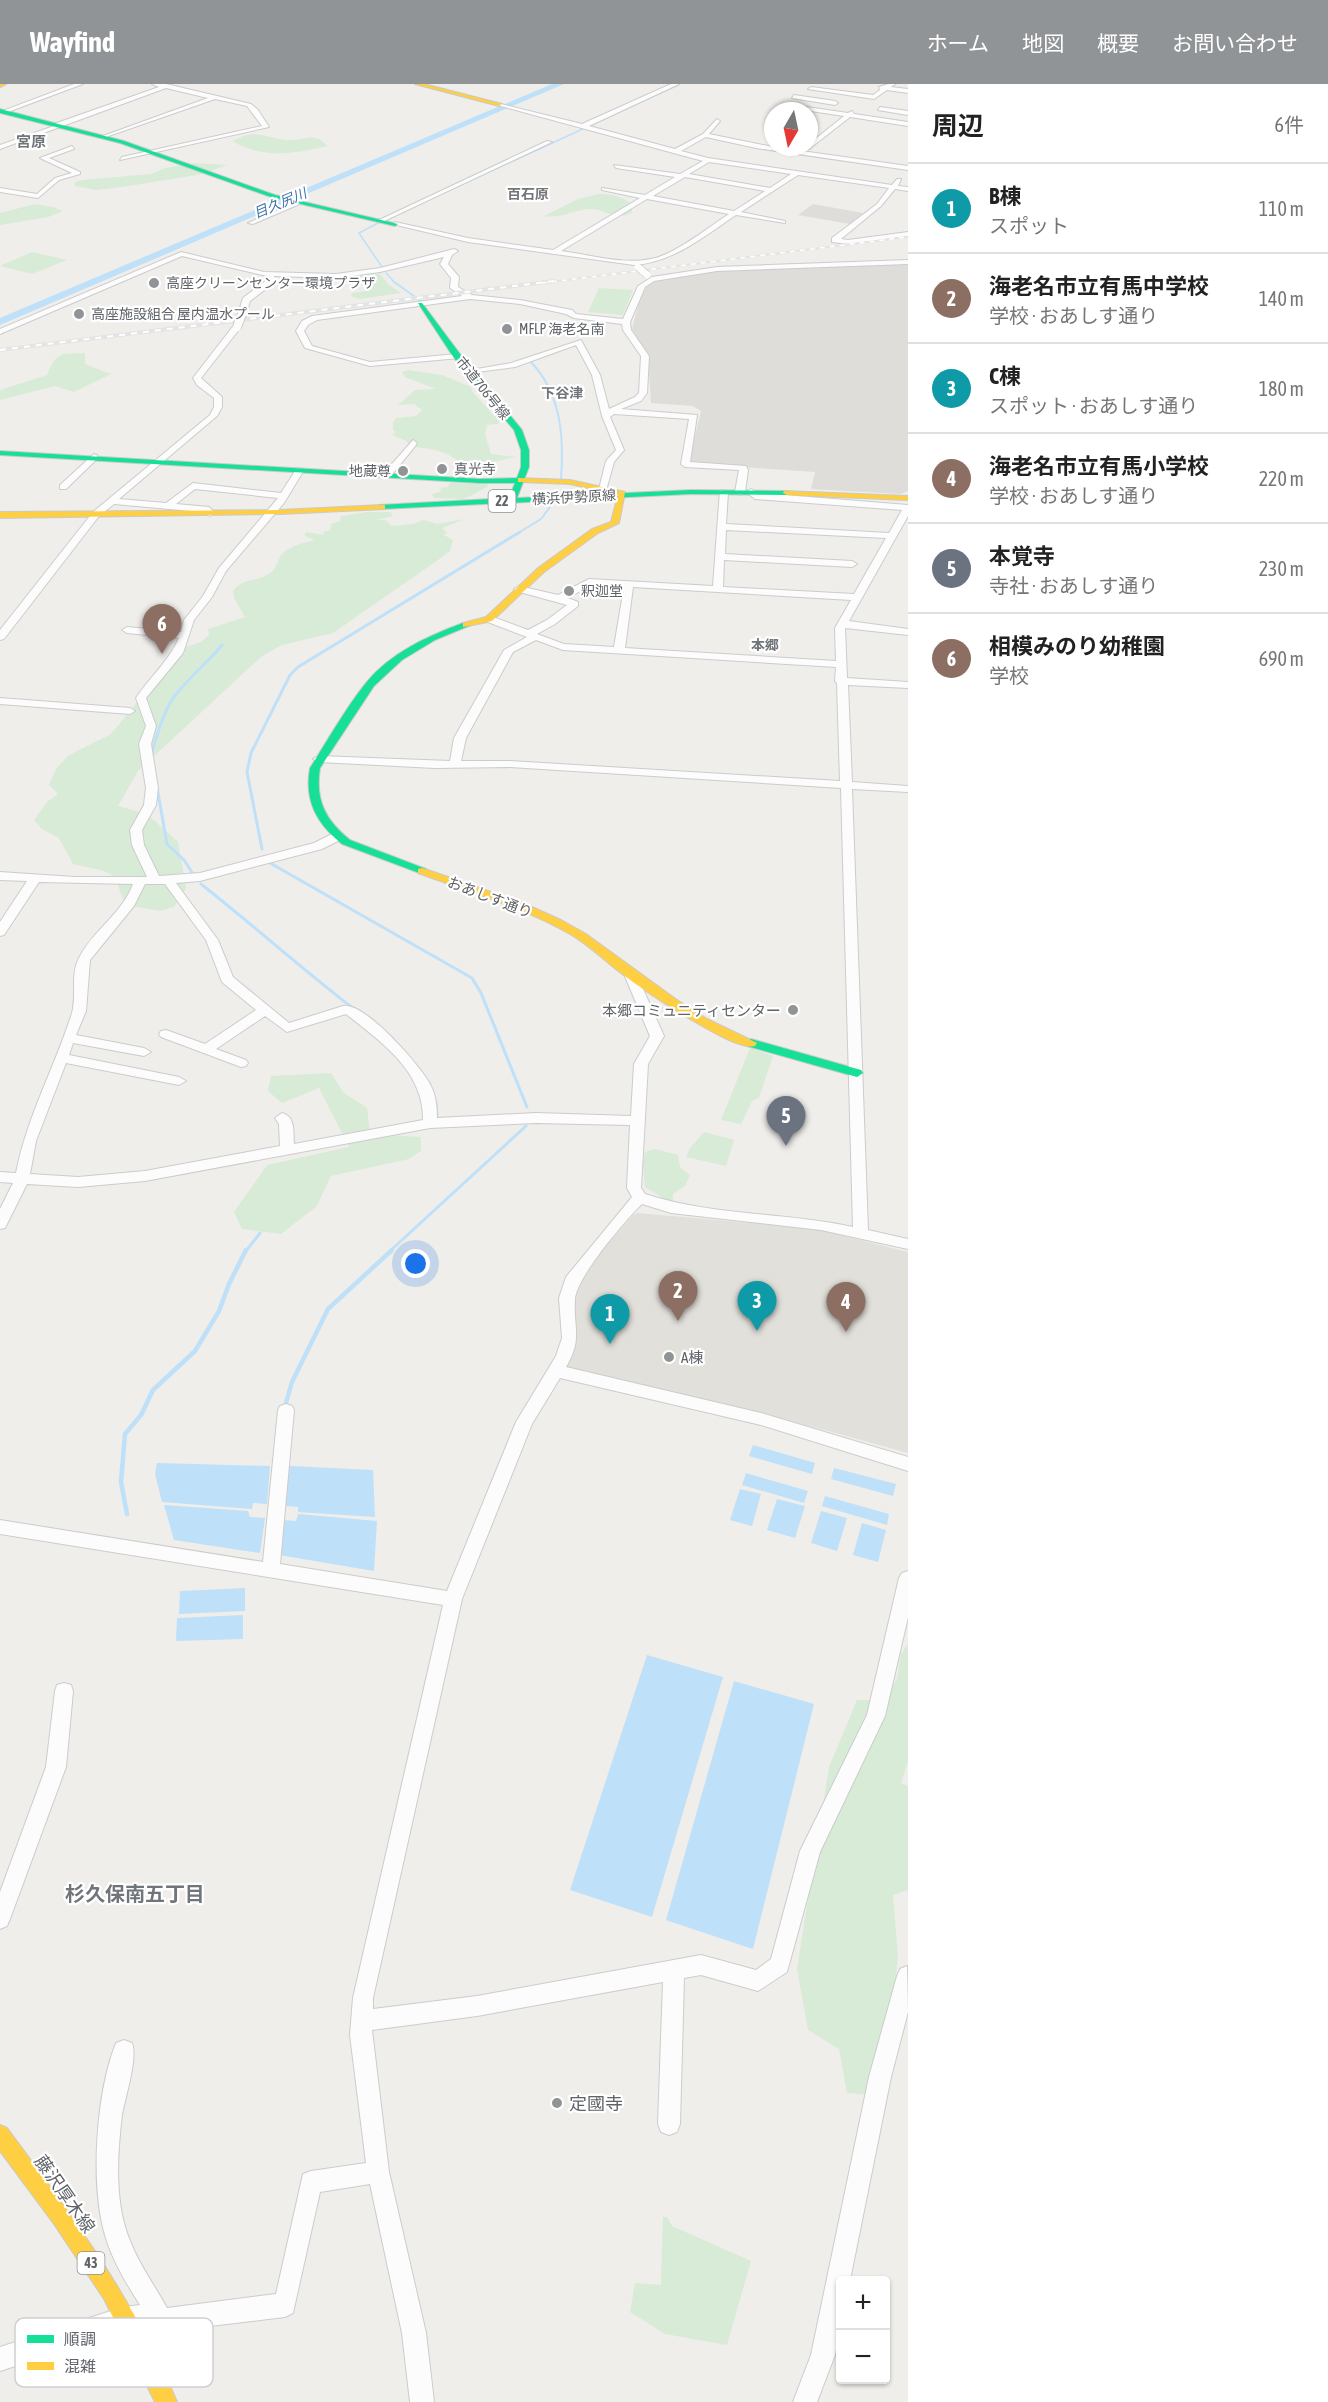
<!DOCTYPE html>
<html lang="ja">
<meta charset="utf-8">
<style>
:root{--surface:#fff;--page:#f2f2f2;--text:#222;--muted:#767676;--line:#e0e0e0;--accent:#919496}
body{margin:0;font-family:"Asap Condensed","Noto Sans JP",sans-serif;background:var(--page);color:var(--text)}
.controls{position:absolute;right:18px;bottom:18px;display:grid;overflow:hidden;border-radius:6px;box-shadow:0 2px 4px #0004}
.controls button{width:54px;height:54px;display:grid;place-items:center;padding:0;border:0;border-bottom:2px solid var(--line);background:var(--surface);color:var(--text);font:30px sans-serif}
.compass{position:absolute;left:764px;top:18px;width:54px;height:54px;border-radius:50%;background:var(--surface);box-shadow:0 2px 4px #0004;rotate:189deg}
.you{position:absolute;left:416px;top:1180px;width:21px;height:21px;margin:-15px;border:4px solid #fff;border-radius:50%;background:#1a73e8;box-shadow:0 0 0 9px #1a73e833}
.badge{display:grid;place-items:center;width:39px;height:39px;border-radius:50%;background:var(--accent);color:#fff;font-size:20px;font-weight:700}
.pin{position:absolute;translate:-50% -50px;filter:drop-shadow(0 2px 3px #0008)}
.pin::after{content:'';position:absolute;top:32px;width:21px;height:18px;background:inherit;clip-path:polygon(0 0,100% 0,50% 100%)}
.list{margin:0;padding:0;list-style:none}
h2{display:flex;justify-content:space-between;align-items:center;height:78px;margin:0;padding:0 24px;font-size:26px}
h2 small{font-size:20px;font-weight:400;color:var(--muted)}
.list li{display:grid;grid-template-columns:39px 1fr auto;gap:18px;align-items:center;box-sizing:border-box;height:90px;padding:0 24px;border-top:2px solid var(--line)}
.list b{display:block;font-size:22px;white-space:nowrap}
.list p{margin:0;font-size:20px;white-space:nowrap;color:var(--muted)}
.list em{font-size:20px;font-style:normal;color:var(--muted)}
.map{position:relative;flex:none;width:908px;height:2318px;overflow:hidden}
header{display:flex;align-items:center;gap:36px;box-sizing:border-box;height:84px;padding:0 30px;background:var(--accent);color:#fff}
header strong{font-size:28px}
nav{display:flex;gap:33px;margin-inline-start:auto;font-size:21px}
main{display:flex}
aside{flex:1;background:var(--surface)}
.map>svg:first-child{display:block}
.industrial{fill:#dfddda}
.education{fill:#e2e0da}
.green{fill:#d8ebd6}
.water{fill:#bfe0f9}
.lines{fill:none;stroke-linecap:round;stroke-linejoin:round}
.stream-far3{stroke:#bfe0f9;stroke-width:1.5}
.stream-far2{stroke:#bfe0f9;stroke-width:2}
.stream-far1{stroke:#bfe0f9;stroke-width:3}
.stream{stroke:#bfe0f9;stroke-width:4.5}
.river{fill:#bfe0f9;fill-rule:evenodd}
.street-casing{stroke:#cbcccc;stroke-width:2}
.fast-casing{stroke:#cacacb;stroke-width:2}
.slow-casing{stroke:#cacacb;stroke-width:2}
.street{fill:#fdfcfc;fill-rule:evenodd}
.fast{fill:#16e098;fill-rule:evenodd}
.slow{fill:#ffcf43;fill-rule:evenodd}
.rail-far1-casing{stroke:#e4e4e4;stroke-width:2}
.rail-casing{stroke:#e4e4e4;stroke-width:4}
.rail-far1{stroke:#fff;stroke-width:1.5;stroke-dasharray:5;stroke-linecap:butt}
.rail{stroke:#fff;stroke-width:2;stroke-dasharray:6;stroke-linecap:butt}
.street-bridge-far1-casing{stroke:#cbcccc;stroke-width:8;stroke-linecap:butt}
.street-bridge-casing{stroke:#cbcccc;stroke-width:10;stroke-linecap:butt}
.street-bridge-far1{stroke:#fdfcfc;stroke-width:7}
.street-bridge{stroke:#fdfcfc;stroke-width:8}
.poi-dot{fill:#919496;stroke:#fff;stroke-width:2}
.labels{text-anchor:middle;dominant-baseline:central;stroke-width:4.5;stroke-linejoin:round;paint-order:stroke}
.far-neighbourhood-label{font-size:14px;font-weight:bold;fill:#70757a;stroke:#fff}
.far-water-label{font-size:14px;font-style:italic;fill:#4174aa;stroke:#fff}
.far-poi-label{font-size:14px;fill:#5f6368;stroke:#fff;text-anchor:start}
.far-street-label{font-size:14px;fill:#5f6368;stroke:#fff}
.shield{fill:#fff;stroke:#8f9295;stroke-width:1.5}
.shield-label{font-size:14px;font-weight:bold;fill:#5f6368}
.far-quarter-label{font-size:15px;font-weight:bold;fill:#70757a;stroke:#fff}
.street-label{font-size:15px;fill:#5f6368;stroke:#fff}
.poi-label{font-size:15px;fill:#5f6368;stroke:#fff;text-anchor:end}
.near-poi-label{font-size:18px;fill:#5f6368;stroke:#fff;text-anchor:start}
.near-street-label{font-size:18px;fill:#5f6368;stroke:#fff}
.near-neighbourhood-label{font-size:20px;font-weight:bold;fill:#70757a;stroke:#fff}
.key{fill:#fff;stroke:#cfd0d2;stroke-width:1.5}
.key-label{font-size:16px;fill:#5f6368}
</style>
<header>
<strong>Wayfind</strong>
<nav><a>ホーム</a><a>地図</a><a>概要</a><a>お問い合わせ</a></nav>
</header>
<main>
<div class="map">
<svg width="908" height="2318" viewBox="0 0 908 2318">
<rect width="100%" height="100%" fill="#efeeea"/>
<path class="industrial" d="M813 120 863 129 850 140 798 131Z
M908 179V407L900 410 811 405 815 388 696 380 689 377 701 327 693 322 651 319 648 272 632 245 640 214 649 198 718 186Z"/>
<path class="education" d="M638 1129 816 1145 908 1168V1369L821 1345 567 1284 563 1279 569 1227 581 1190 633 1131Z"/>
<path class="green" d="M253 50C265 51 275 55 286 56 303 58 314 46 327 62 294 70 263 75 232 57L243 52Z
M195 79 227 81 203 90 122 103 96 106 75 102V98L82 96 151 90 165 84Z
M598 110C612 110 620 112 632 120V128C619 138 605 125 591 125 574 125 562 135 544 132L578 115Z
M35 120 53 123 63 127 48 133 0 141V129Z
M32 168 67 176 32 190 0 182Z
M370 189 380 190 388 200 401 209 360 215 351 212 352 209 367 207 371 203 366 199H353L350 196 351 194Z
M599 204 633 206 623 231 588 228Z
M85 269V280L111 290 74 308 55 302 0 316V306L47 291C57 267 60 270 85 269Z
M408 286 442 291 471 303 472 307 499 337 498 340 487 341 485 350 491 370 516 373 493 378 492 384 475 386 472 382C459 379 454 372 442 368 430 364 420 364 409 362L407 357 392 351 396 348 393 346V339L396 334 416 332 422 326 414 320 398 321 415 306 436 305 405 293 402 288Z
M450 399 488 400 487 403 464 415 434 414 432 410 440 408 441 404 448 403Z
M368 428H391L393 432 376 436H386L392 442 413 440 424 436 437 440 465 435 442 444 447 449 444 451 453 456 450 467 438 476 333 549 282 561 262 572 138 687 118 722 147 730 178 758 186 804 174 823 160 827 125 821 115 793 104 787 73 780 59 754 42 745 34 736 47 718 58 710 49 701 56 685 69 671 111 650 182 564 201 558 209 551 208 545 245 533 234 514 233 507C243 494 254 498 267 491 278 486 276 476 283 469 291 462 304 459 314 456L304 451 307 448 324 451 323 448 330 446 331 440 340 437 341 432Z
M750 964 773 972 759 1014 752 1017 741 1040 721 1036Z
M331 989 343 1008 367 1024 370 1050 421 1053V1067L409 1075 331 1092 317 1122 281 1150 242 1145 234 1128 267 1081 349 1063 319 1004 282 1019 268 1007 271 992Z
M704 1048 734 1056 726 1082 686 1073 690 1064Z
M655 1065 678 1071 680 1083 690 1091 685 1102 673 1110V1117L677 1121 661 1115 660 1112 645 1103 643 1079 645 1068Z
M908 1560V1677L901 1699 908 1702V1806L893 1811 898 1872 882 2012 847 2009 839 1965 808 1946 797 1885 829 1683 857 1616H884L897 1595 901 1570Z
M663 2133H667L672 2142 751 2177 727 2261 665 2250 630 2228 635 2199 661 2201Z"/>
<path class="water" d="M753 1361 815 1379 812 1390 749 1372Z
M157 1379 270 1382 267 1420 253 1419 252 1425 162 1418 155 1390Z
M289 1382 373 1386 375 1433 298 1428V1423L285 1422Z
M834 1384 896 1400 893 1412 831 1395Z
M746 1389 808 1407 804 1419 742 1401Z
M740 1405 761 1410 752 1442 730 1436Z
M825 1412 889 1430 887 1441 822 1422Z
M777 1415 805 1422 795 1454 767 1446Z
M164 1421 248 1427 250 1433 265 1434 260 1469 174 1456Z
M821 1427 847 1434 837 1467 811 1459Z
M298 1430 377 1437 374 1487 279 1471 283 1436 296 1437Z
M862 1439 886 1446 878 1478 853 1471Z
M245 1504V1527L179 1530 180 1507Z
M243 1531V1555L176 1557 177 1534Z
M647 1571 723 1593 652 1833 570 1806Z
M734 1597 814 1620 753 1865 666 1836Z"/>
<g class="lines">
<path class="stream-far3" d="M589 42 680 0
M437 112 585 44
M380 138 359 149 382 183
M386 189 395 199"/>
<path class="stream-far2" d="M393 197 422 218
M531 278C562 311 564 354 561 396
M518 449 541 435 550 423"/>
<path class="stream-far1" d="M152 669C157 649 164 625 177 609 191 592 208 578 222 561
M157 703 167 760 184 776 193 790
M262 765 247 688 251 669 290 591 298 583 520 448
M270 779 472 894 481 909 527 1023
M201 800C253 841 302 885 354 925
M429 999 436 1019 437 1032
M246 1167 260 1149
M390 1167 526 1042"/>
<path class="stream" d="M286 1319 292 1298 328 1225 392 1166
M127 1430 121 1398 125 1350 141 1331 153 1306 195 1267 219 1227 229 1200 246 1166"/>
<path class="river" d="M552 0H564L0 241V234Z"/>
<defs>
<path id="street" d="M74 0H83L5 29 0 28Z
M152 0H166L251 20 258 26 269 43 120 76 122 73 262 42 247 22 215 15 103 54V52L208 14 166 4 0 65V61L54 42V40L159 3Z
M671 0H679L589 42 675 65 703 50 717 35 720 37 709 50 773 63 908 82V86L756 64 706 53 681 67 708 74 892 101 897 95H901L898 102 908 103V107L895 105 881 122 841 155 848 156 908 148V152L848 160 832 158V154L877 120 889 104 798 91 741 128 785 137V139L736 131C703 153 674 178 634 181L468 158 392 140 395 138 468 154 553 166 640 114 602 106V104L645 111 675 93 616 84 614 81 680 90 703 77 497 21V19L582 40ZM709 78 791 90 770 104 689 90ZM685 93 765 107 734 127 653 112ZM647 115 729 130C709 143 688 160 666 170 635 185 593 171 561 167Z
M888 0H895L891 3 908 5V9L887 6 874 15 808 5 811 3 873 11 880 6 879 3Z
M794 11 835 17 838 19 835 21 792 14Z
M786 20 848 29 852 27 854 30 908 38V42L850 33 809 65 806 63H809V60L844 32 784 23Z
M880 23 908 27V31L878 26Z
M547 57 552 58 382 138 377 137Z
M72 62 74 65 49 74 80 88V90L59 96 38 114 0 108V104L37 110 55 94 72 89 40 74Z
M297 118 302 119 253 140 248 139Z
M454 165 458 167 452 171 448 180 459 193 458 203 472 211 520 216 572 226 576 230 623 235 638 202 652 193 717 183 908 176V180L717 187 654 197 645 203 630 238 631 246 649 272 647 309 641 317 621 325 697 331 690 378 746 382 748 386 745 408 740 411 735 408 739 386 685 383 681 380 689 335 614 330 610 333 624 366 614 378 607 403 599 405 606 377 616 366 602 332 592 291 576 261 515 283 469 289 465 287 511 279 581 256 600 291 609 325 635 313 639 309 641 272 623 246 622 240 574 234 566 230 520 220 470 215 317 236 308 241 304 247 312 262 370 278 457 270 461 272 460 274 370 282 305 264 296 247 302 237 312 232 462 212 450 204 451 194 440 180 444 173 380 188 336 194 274 192 275 198 250 217 246 230 242 232 238 230 243 214 268 195 267 192 182 172 0 250V245L181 168 264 188 336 190 380 184Z
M234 241 241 243 201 294 222 313V323L217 332 119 415 166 419 193 399 281 409 297 384 304 386 284 419 226 487 212 513 194 536 183 569 146 614 156 642 151 660 158 704 156 721 142 746 144 761 159 792 200 789 314 759 334 749H342V755L322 765 200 797 176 799 218 856 233 893 289 939 343 922C364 917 422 983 431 1002 436 1012 437 1023 437 1034L536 1029 631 1032 634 980 650 952 624 890 625 887H635L664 952 648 980 641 1104 645 1110C712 1132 785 1128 853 1143L841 704 510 683 435 684 319 678 313 675 319 672 450 677 454 654 504 566 527 553 485 537V533H493L528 546 547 536 567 521 516 507 514 505 519 502 558 511 589 495 713 502 720 406 728 408 726 440 889 449 902 426 755 415 746 408 751 405 758 409 908 421V432L849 537 908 545V551L845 544 847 594 908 598V604L848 601 852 698 908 702V708L852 705 868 1146 908 1155V1165L821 1146 671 1129 642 1120C626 1135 576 1194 575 1215 573 1244 583 1255 566 1283L761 1329 908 1373V1387L761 1341 560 1294 532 1340 462 1515 373 1914V1925L477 1912 701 1871 756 1886 771 1875 800 1767 867 1631 899 1494 902 1489 908 1487V1533L885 1632 820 1768 787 1888 758 1907 701 1891 684 1894 680 2040 677 2048 669 2051 661 2048 658 2040 663 1898 477 1932 372 1946 389 2088 426 2249 434 2318H410L402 2249 370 2100 320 2108 293 2229 285 2233 161 2248 139 2245 123 2247 0 2287V2263L123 2223 140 2221C126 2199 112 2176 105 2151 90 2100 96 2009 116 1959L124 1956 132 1959C138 1974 125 2014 122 2031 117 2072 114 2121 131 2159 140 2182 155 2202 167 2224L276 2210 303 2090 311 2087 366 2079 350 1951 353 1914 443 1521 0 1450V1436L263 1478 278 1326 280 1322 286 1320 292 1322 294 1326 280 1480 447 1507 516 1338 556 1272 562 1254 559 1214 566 1193 632 1113 627 1104 630 1041 536 1039 430 1044 145 1097 78 1103 27 1100 5 1144 0 1145V1125L13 1099 0 1098V1088L16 1089C27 1032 55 983 72 929 77 911 70 891 79 874 93 846 122 830 133 800L39 798 4 851 0 852V838L27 797 0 796V788L74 793H147L132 761 130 746 144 721 146 704 139 660 146 642 136 614C149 594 169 577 179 554L127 549 122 546 127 543 181 548 184 536 203 512 219 484 278 414 195 405 176 420 209 423 215 429 210 432 203 428 114 420 99 432 4 555 0 556V546L93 428 210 331 214 323V314L197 301 193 294ZM726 446 886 454 854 510 723 503 724 476 852 483 857 480 852 477 725 470ZM591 501 624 503 614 563 564 560 537 550 555 540 578 522V518L568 514ZM633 503 851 516 835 544 836 577 625 564ZM536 556 563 566 836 583 835 597 837 599 840 697 510 677H461L466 654 513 568ZM145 800H165L206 856 222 898 256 926 205 960 166 946 161 947 159 950 161 953 241 983 246 982 248 979 246 976 216 965 265 932 287 948 346 930C381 958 424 987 423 1036L294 1060C293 1048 296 1033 282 1029L275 1034 279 1040 280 1062 145 1087 78 1093 30 1090 36 1057 66 979 179 1001 186 997 179 993 69 971 73 959 144 972 151 968 144 964 76 951 86 927 90 876 134 822Z
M413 356 417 359 416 361 390 393H384V389Z
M94 370 97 371V375L66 405H60V401Z
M0 614 130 624 135 627 130 630 0 620Z
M64 1599 71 1601 73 1607 66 1683 10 1835 7 1842 0 1845V1808L46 1683 55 1607 57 1601Z
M907 1882 908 1928 891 1993 850 2196H840V2243L835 2271 817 2318H793L811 2271 869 1993 897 1892 900 1885Z"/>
<path id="fast" d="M0 25 124 57 275 111 398 140 395 142 271 113 120 59 0 29Z
M418 219H422L460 270 522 346 529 366V383L517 414 691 406 787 407 791 409 787 411 691 410 382 425 378 423 379 421 509 414 515 399H480L0 371V367L480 395 517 394 521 383V366L514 346 454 274Z
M463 539 471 541 435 556 402 576 374 602 320 684C315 716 325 736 350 756L426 785V789L422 790 342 760C317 740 304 717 310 684 328 656 345 625 366 599 390 569 428 552 463 539Z
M751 955 861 986 863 989 857 993 747 962 745 959Z"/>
<path id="slow" d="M0 0H6L0 3Z
M415 0H424L502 20 499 22Z
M518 394 570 396 625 408 619 439 598 449 544 488 492 537 463 543V539L486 533 538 484 592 445 611 438 618 411 570 400 521 398H518Z
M784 407 908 412V416L787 411 783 409Z
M382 421H385V425L280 430 0 434V428L280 426Z
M422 784 523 819 561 836 586 850 677 916 707 935 757 959 755 962C740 966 699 940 685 932 662 918 639 903 617 886 602 874 587 860 570 850 523 823 469 808 418 789V785Z
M0 2041 7 2044C72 2131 135 2217 177 2318H155L104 2215 54 2140 0 2067Z"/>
</defs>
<use href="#street" class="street-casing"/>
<use href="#fast" class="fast-casing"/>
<use href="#slow" class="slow-casing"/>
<use href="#street" class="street"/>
<use href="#fast" class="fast"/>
<use href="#slow" class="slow"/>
<defs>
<path id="rail-far1" d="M542 199 908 153"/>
<path id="rail" d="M0 266 554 197"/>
</defs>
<use href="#rail-far1" class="rail-far1-casing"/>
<use href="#rail" class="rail-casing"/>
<use href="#rail-far1" class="rail-far1"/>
<use href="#rail" class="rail"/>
<defs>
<path id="street-bridge-far1" d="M638 183 647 191"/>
<path id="street-bridge" d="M237 243 242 230"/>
</defs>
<use href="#street-bridge-far1" class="street-bridge-far1-casing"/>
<use href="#street-bridge" class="street-bridge-casing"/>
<use href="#street-bridge-far1" class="street-bridge-far1"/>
<use href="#street-bridge" class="street-bridge"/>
</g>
<g class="poi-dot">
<circle cx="154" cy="199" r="6"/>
<circle cx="79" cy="230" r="6"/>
<circle cx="507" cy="245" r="6"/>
<circle cx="442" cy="385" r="6"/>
<circle cx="403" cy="387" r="6"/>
<circle cx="569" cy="507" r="6"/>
<circle cx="793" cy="926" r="6"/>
<circle cx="669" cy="1273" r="6"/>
<circle cx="557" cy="2019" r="6"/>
</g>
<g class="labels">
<g class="far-neighbourhood-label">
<text x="528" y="110">百石原</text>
<text x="562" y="309">下谷津</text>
<text x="765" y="561">本郷</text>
</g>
<g class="far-water-label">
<text transform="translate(280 119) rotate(-23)">目久尻川</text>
</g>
<g class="far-poi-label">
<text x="166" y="199">高座クリーンセンター環境プラザ</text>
<text x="91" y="230">高座施設組合 屋内温水プール</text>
<text x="519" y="245">MFLP 海老名南</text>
<text x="454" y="385">真光寺</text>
<text x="391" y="387" text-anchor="end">地蔵尊</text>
<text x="581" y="507">釈迦堂</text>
</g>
<g class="far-street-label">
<text transform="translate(483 304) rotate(51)">市道706号線</text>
<text transform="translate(574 413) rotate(-3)">横浜伊勢原線</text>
</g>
<g class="shield">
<rect x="488.5" y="406" width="27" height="22" rx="4.5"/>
<rect x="77.5" y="2168" width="27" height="22" rx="4.5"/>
</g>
<g class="shield-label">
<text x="502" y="417">22</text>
<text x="91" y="2179">43</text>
</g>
<g class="far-quarter-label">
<text x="31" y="57">宮原</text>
</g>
<g class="street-label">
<text transform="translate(490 813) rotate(21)">おあしす通り</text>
</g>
<g class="poi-label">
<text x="781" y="926">本郷コミュニティセンター</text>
<text x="681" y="1273" text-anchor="start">A棟</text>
</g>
<g class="near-poi-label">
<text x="569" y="2019">定國寺</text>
</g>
<g class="near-street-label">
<text transform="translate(65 2110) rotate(55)">藤沢厚木線</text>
</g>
<g class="near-neighbourhood-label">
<text x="135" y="1809">杉久保南五丁目</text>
</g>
</g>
<rect x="15" y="2234" width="198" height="69" rx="9" class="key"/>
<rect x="27" y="2251" width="27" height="8" fill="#16e098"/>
<rect x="27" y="2278" width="27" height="8" fill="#ffcf43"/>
<g class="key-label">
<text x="64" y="2261">順調</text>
<text x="64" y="2288">混雑</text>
</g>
</svg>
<div class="controls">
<button>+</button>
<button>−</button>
</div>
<svg class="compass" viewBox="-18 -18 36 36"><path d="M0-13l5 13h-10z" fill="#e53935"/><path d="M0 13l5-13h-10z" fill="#767676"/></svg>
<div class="you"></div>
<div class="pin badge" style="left:610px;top:1260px;background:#0f9aa8">1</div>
<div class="pin badge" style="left:678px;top:1237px;background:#8d6e63">2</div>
<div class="pin badge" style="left:757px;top:1247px;background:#0f9aa8">3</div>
<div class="pin badge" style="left:846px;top:1248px;background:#8d6e63">4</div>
<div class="pin badge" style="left:786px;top:1062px;background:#6b7280">5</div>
<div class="pin badge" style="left:162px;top:570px;background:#8d6e63">6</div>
</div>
<aside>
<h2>周辺<small>6件</small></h2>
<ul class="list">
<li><span class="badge" style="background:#0f9aa8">1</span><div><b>B棟</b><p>スポット</p></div><em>110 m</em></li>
<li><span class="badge" style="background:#8d6e63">2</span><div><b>海老名市立有馬中学校</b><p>学校 · おあしす通り</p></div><em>140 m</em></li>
<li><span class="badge" style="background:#0f9aa8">3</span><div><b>C棟</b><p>スポット · おあしす通り</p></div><em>180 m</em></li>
<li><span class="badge" style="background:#8d6e63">4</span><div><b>海老名市立有馬小学校</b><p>学校 · おあしす通り</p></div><em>220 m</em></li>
<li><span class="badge" style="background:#6b7280">5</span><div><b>本覚寺</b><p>寺社 · おあしす通り</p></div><em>230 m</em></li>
<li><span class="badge" style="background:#8d6e63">6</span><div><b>相模みのり幼稚園</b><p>学校</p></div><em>690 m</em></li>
</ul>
</aside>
</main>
